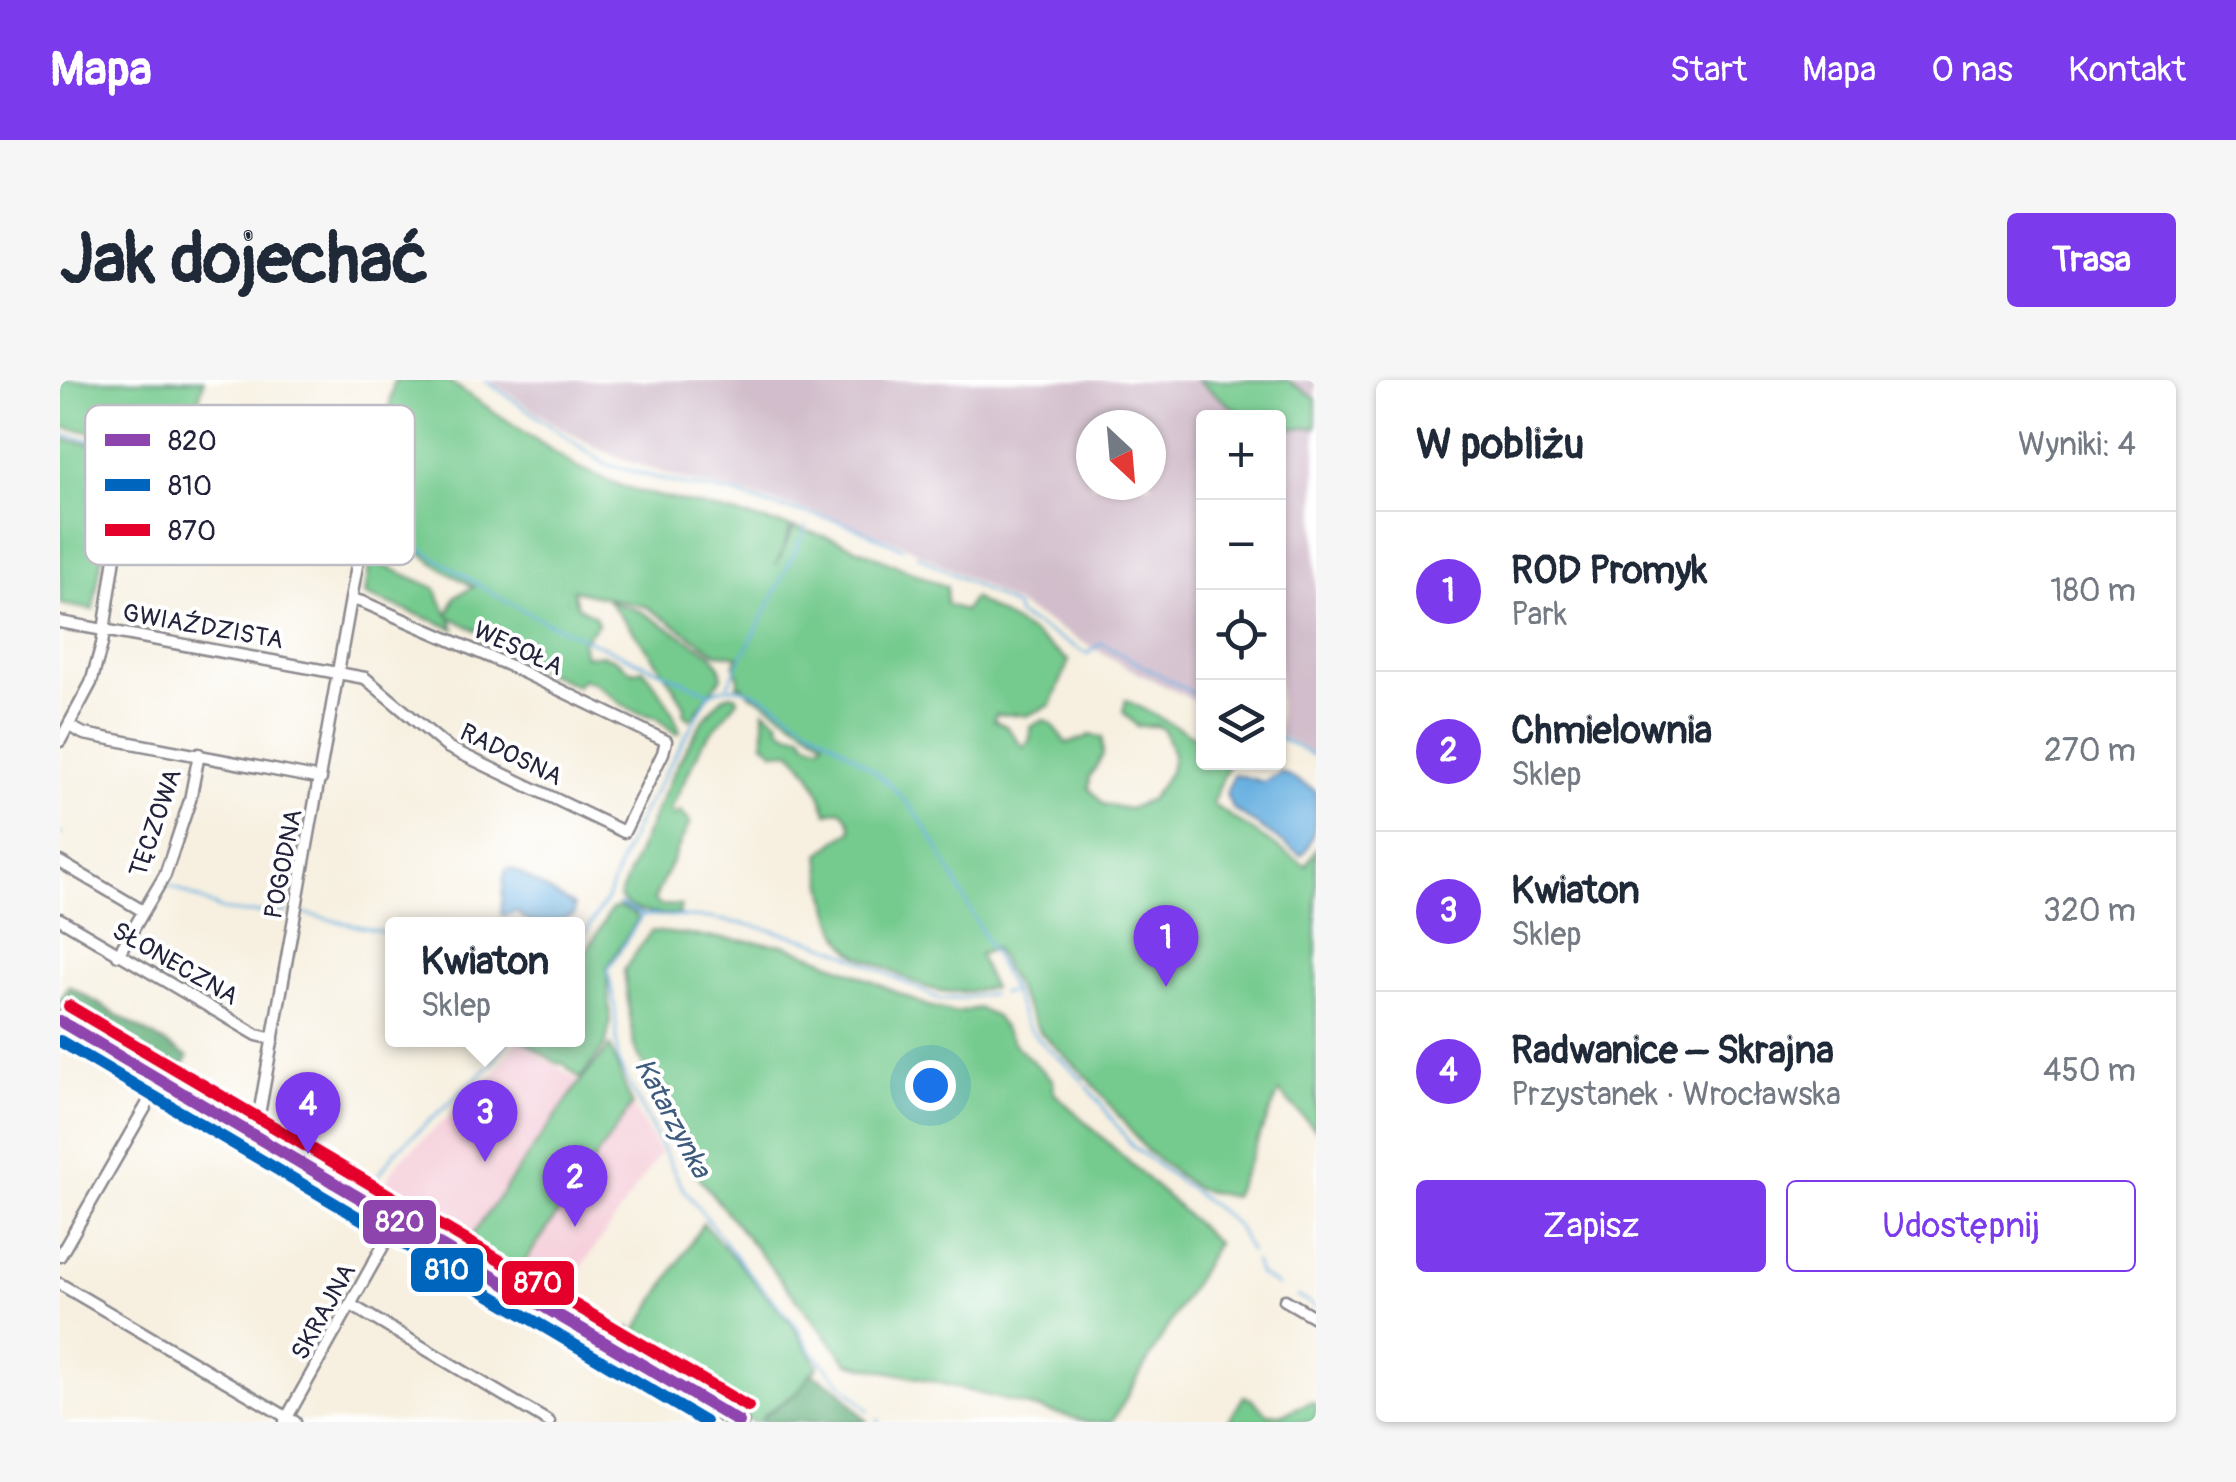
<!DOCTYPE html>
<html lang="pl">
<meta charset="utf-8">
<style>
:root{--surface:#fff;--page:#f6f6f7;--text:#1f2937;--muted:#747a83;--line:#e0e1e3;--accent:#7c3aed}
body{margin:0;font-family:Pangolin,sans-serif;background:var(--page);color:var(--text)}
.controls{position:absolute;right:30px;top:30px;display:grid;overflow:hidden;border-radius:10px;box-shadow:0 2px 8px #0004}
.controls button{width:90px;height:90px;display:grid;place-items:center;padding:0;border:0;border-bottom:2px solid var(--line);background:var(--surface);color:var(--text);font:50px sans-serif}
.compass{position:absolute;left:1016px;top:30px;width:90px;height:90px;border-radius:50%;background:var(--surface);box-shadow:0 2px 8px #0004;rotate:154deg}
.you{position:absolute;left:870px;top:705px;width:35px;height:35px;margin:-25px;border:8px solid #fff;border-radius:50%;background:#1a73e8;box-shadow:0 0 0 15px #1a73e833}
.badge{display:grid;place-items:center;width:65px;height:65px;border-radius:50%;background:var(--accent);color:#fff;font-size:32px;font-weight:700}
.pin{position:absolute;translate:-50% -82px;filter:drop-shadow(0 2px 5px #0008)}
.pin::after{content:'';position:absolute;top:52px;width:35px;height:30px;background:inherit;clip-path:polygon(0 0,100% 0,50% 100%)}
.popup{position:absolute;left:325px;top:537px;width:200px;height:130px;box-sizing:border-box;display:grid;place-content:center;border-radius:10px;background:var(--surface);filter:drop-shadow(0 2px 8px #0005);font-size:32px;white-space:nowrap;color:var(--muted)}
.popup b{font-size:38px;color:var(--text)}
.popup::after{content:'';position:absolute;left:50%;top:100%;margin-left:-20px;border:20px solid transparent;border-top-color:var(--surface)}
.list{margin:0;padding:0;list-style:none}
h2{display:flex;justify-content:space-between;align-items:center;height:130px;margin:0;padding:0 40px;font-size:42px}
h2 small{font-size:32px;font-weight:400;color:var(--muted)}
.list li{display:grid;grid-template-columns:65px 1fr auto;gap:30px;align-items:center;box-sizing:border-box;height:160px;padding:0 40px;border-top:2px solid var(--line)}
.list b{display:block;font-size:38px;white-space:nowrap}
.list p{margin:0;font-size:32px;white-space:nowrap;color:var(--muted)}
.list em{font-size:32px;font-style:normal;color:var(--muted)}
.actions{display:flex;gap:20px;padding:30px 40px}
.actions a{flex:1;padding:22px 0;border:2px solid var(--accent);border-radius:10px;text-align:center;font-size:35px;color:var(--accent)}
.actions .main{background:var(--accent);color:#fff}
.icon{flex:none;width:55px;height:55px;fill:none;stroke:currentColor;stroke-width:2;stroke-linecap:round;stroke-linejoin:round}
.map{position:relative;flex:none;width:1256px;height:1042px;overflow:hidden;border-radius:10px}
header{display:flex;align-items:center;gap:60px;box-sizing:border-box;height:140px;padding:0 50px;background:var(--accent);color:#fff}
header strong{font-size:48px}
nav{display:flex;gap:55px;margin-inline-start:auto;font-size:35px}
.intro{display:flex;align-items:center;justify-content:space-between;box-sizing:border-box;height:240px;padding:0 60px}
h1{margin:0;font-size:70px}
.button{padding:25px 45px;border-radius:10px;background:var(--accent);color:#fff;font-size:35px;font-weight:700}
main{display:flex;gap:60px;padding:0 60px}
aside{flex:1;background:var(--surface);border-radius:10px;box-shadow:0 2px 8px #0004}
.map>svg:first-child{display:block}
.built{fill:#f5cfda}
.industrial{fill:#d1bdcb;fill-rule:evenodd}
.green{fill:#75ca8e;stroke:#4c7664;stroke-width:2.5}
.forest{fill:#60ae79;stroke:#41685a;stroke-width:2.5}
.water{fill:#69b1e1;stroke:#466a8e;stroke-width:2.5}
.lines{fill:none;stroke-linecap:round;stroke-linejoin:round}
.stream{stroke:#69b1e1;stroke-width:2.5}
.street-casing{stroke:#8c898e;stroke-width:15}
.primary-casing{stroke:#8c898e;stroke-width:22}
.street{stroke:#fff;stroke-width:10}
.primary{stroke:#fff;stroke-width:18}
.bus-1-casing{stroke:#fff;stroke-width:20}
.bus-2-casing{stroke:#fff;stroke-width:20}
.bus-3-casing{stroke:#fff;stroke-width:20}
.bus-1{stroke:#8e44ad;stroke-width:12}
.bus-2{stroke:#0065bd;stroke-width:12}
.bus-3{stroke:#e4002b;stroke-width:12}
.labels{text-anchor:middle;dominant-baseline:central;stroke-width:8;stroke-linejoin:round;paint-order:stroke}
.street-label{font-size:25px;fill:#22223b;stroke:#fff}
.water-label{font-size:28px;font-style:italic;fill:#3e5b7d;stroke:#fff}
.key{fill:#fff;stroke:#bdbdc4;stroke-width:2.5}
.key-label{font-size:28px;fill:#22223b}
.line-badge{stroke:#fff;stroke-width:4}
.badge-label{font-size:28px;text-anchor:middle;font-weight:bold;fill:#fff}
</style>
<header>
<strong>Mapa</strong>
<nav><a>Start</a><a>Mapa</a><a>O nas</a><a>Kontakt</a></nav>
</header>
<div class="intro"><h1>Jak dojechać</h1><a class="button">Trasa</a></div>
<main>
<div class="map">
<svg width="1256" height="1042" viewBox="0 0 1256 1042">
<rect width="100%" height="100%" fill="#fff"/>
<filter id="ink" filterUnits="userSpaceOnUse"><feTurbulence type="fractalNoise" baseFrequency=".01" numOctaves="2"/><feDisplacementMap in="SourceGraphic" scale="20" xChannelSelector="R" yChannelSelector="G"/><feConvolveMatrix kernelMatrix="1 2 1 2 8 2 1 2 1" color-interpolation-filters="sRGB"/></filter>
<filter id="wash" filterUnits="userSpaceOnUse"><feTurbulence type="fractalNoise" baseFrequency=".0048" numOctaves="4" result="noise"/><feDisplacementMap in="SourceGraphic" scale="40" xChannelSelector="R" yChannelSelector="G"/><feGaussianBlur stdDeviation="2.25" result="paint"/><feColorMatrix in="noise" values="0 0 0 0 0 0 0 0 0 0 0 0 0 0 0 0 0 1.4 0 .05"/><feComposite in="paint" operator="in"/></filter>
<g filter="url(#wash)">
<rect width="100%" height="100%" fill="#f7f0e0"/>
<path class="built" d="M458 660 520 702 406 864 319 813 339 780 430 700Z
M572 725 600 773 500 919 456 894Z"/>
<path class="industrial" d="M429 0H1256V375L1219 355 1218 38H1144L1143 325 1072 290 920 204 842 164 754 132 615 97 573 83 537 68 496 45ZM1031 45H1091V105H1031Z"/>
<path class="green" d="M0 0H144L129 56 79 59 0 47Z
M334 0H387L515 86 568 109 731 147 716 186 734 147 780 161 887 207 886 224 904 231 913 218 973 254 1009 281 991 325 966 336C956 332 948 336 936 334L934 340 946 346 963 367 970 359V347L984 340 992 344 1006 363 1023 359 1030 355 1042 357 1043 375 1030 396 1029 408 1043 424 1069 429 1091 419 1110 392 1113 374 1104 350 1098 346H1077L1063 332 1066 320 1136 357 1143 358 1144 382 1169 383 1152 424 1246 486 1256 468V750L1219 712 1173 817 1136 809 1087 771 1029 699 979 651 934 568 919 575 932 608C879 617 874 612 827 589 817 583 801 579 792 571 771 553 762 500 760 474L777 460 792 451 790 441 782 430 767 433C758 408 751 389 730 371L715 372 704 363V330L719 341 720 348 729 353 742 354 747 362 761 365 764 360 700 319 692 316 681 305H677L679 298 674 285 678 276 657 273 587 227 513 210 517 226 535 236 538 244 522 261 525 276 542 275 555 279 573 292 583 289C599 308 613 328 620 352L616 354 597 338 576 332 560 323 535 303 522 299 517 306 478 289 462 274 390 237 395 249 305 215 310 179 375 208 388 235 395 216 414 207 384 190 317 142V104Z
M1137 0H1227L1256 19V48H1219L1218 38 1185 37Z
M0 59 61 68 33 230 0 224Z
M547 220 582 232 652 274 660 287 662 297 632 338 629 339 623 333 625 326C602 287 577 253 547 220Z
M671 314 677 316 678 320 643 363 610 430 614 436 620 431 630 442 594 520 599 525 621 526 619 534C597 535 574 534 559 518 575 480 635 323 671 314Z
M560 527 575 534 578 539 547 588 550 643 546 664 520 699 503 683 498 684 462 660H518V582L530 566 548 534 552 529Z
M591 551 724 565 762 579 865 625 894 633 918 628 936 637 955 665 993 700 994 713 1157 863 1052 1042H1029L871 1001 788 983 635 793 574 666 564 590Z
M550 666 572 725 457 893 460 896 457 900 404 871 406 864 520 702Z
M643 843 733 945 758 986 739 1011 702 1036 704 1042H693L565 966 564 961 569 947 575 953Z
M1184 1016 1193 1020 1208 1034 1221 1035 1250 1022 1256 1024V1042H1168Z"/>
<path class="forest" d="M9 606 128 677 123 687 147 699 155 712 180 724 176 731 0 630V620Z
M751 993 779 1009 807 1042H704L702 1037 739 1011Z"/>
<path class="water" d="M1222 392 1256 411C1256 432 1256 464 1241 475L1172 428 1166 414 1174 394 1204 402Z
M447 489H453L514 526V535C495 542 468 550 457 531L445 536 441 534 444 497Z"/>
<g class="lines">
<path class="stream" d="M425 0 545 84 620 104 676 114 708 125 752 134 782 142 843 168
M0 55 72 67 213 74 254 89 301 122
M310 129 366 172 440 218 484 241 651 313C679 297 709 320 734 336 774 362 818 388 849 425 872 452 887 486 904 518 920 549 938 581 953 613 958 622 960 633 965 642 976 662 1007 682 1024 702
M857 175 946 222 956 228 957 235 1028 274 1041 263 1144 319
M668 304 708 227 747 146
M1218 357 1256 377
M0 454H2
M109 505 162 530 184 533 227 532
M559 524 582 535 649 538 695 546 749 560 778 570 881 620 932 614
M242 533 332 554
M582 535 548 590 555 627 558 682 621 805 684 887 735 944 751 971 809 1031
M518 563 547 519 566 468 582 434 650 313
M941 613 951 612
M1027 706 1073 767 1166 836 1179 849 1190 872
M306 807 315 800 335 772 431 685 448 660
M1194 881 1200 895 1218 906
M1237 916 1256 927
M817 1040 819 1042"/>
</g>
</g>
<g filter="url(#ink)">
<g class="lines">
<defs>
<path id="street" d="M0 242 305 298 387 367 564 452 603 373 606 361 448 285 305 223 292 219
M9 346 24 354 261 399
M0 361 31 303 42 264 67 98 85 87 104 85 215 94 239 102 304 146 195 757
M0 482 83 531
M0 539 197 655 213 659
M58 575 105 495 130 420 139 374
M0 876 101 700
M0 904 235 1042
M1225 920 1256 938
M291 925 489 1042
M225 1041 337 841"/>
<path id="primary" d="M0 641 679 1042"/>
</defs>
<use href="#street" class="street-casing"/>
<use href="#primary" class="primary-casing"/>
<use href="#street" class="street"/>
<use href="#primary" class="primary"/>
<defs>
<path id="bus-1" d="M0 641 679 1042"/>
<path id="bus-2" d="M0 661 645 1042"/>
<path id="bus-3" d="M9 626 688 1027"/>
</defs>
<use href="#bus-1" class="bus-1-casing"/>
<use href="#bus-2" class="bus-2-casing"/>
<use href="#bus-3" class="bus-3-casing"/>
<use href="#bus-1" class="bus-1"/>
<use href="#bus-2" class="bus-2"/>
<use href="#bus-3" class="bus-3"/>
</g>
</g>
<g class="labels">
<g class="street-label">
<text transform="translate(143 247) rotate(10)">GWIAŹDZISTA</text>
<text transform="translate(458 269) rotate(25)">WESOŁA</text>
<text transform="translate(451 375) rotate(26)">RADOSNA</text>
<text transform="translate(96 443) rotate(-71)">TĘCZOWA</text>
<text transform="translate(224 484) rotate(-79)">POGODNA</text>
<text transform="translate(115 584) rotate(30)">SŁONECZNA</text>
<text transform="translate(264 932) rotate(-61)">SKRAJNA</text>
</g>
<g class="water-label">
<text transform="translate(612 738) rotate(62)">Katarzynka</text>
</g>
</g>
<rect x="25" y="25" width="330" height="160" rx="15" class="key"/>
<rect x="45" y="54" width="45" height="12" fill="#8e44ad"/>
<rect x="45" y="99" width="45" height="12" fill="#0065bd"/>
<rect x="45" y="144" width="45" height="12" fill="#e4002b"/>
<g class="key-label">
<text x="108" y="70">820</text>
<text x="108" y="115">810</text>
<text x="108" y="160">870</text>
</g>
<g class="line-badge">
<rect x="301" y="818" width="77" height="48" rx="10" fill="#8e44ad"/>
<rect x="349" y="866" width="76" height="48" rx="10" fill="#0065bd"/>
<rect x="440" y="879" width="76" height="48" rx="10" fill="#e4002b"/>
</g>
<g class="badge-label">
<text x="340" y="851">820</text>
<text x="387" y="899">810</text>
<text x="478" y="912">870</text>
</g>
</svg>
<div class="controls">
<button>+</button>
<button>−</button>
<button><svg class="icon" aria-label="locate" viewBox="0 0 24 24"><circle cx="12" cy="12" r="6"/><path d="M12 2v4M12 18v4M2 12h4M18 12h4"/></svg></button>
<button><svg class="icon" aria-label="layers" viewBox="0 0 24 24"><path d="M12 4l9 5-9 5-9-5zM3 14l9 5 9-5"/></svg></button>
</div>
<svg class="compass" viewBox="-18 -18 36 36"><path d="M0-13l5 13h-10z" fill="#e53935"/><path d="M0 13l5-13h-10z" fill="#747a83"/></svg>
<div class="you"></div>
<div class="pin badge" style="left:1106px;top:607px">1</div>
<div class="pin badge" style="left:515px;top:847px">2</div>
<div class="pin badge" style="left:425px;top:782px">3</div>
<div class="popup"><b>Kwiaton</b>Sklep</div>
<div class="pin badge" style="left:248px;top:774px">4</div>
</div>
<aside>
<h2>W pobliżu<small>Wyniki: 4</small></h2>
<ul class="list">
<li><span class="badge">1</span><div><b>ROD Promyk</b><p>Park</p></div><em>180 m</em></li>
<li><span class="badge">2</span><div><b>Chmielownia</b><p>Sklep</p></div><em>270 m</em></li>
<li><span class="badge">3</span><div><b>Kwiaton</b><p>Sklep</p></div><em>320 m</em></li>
<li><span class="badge">4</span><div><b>Radwanice – Skrajna</b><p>Przystanek · Wrocławska</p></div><em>450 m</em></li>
</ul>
<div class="actions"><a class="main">Zapisz</a><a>Udostępnij</a></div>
</aside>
</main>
